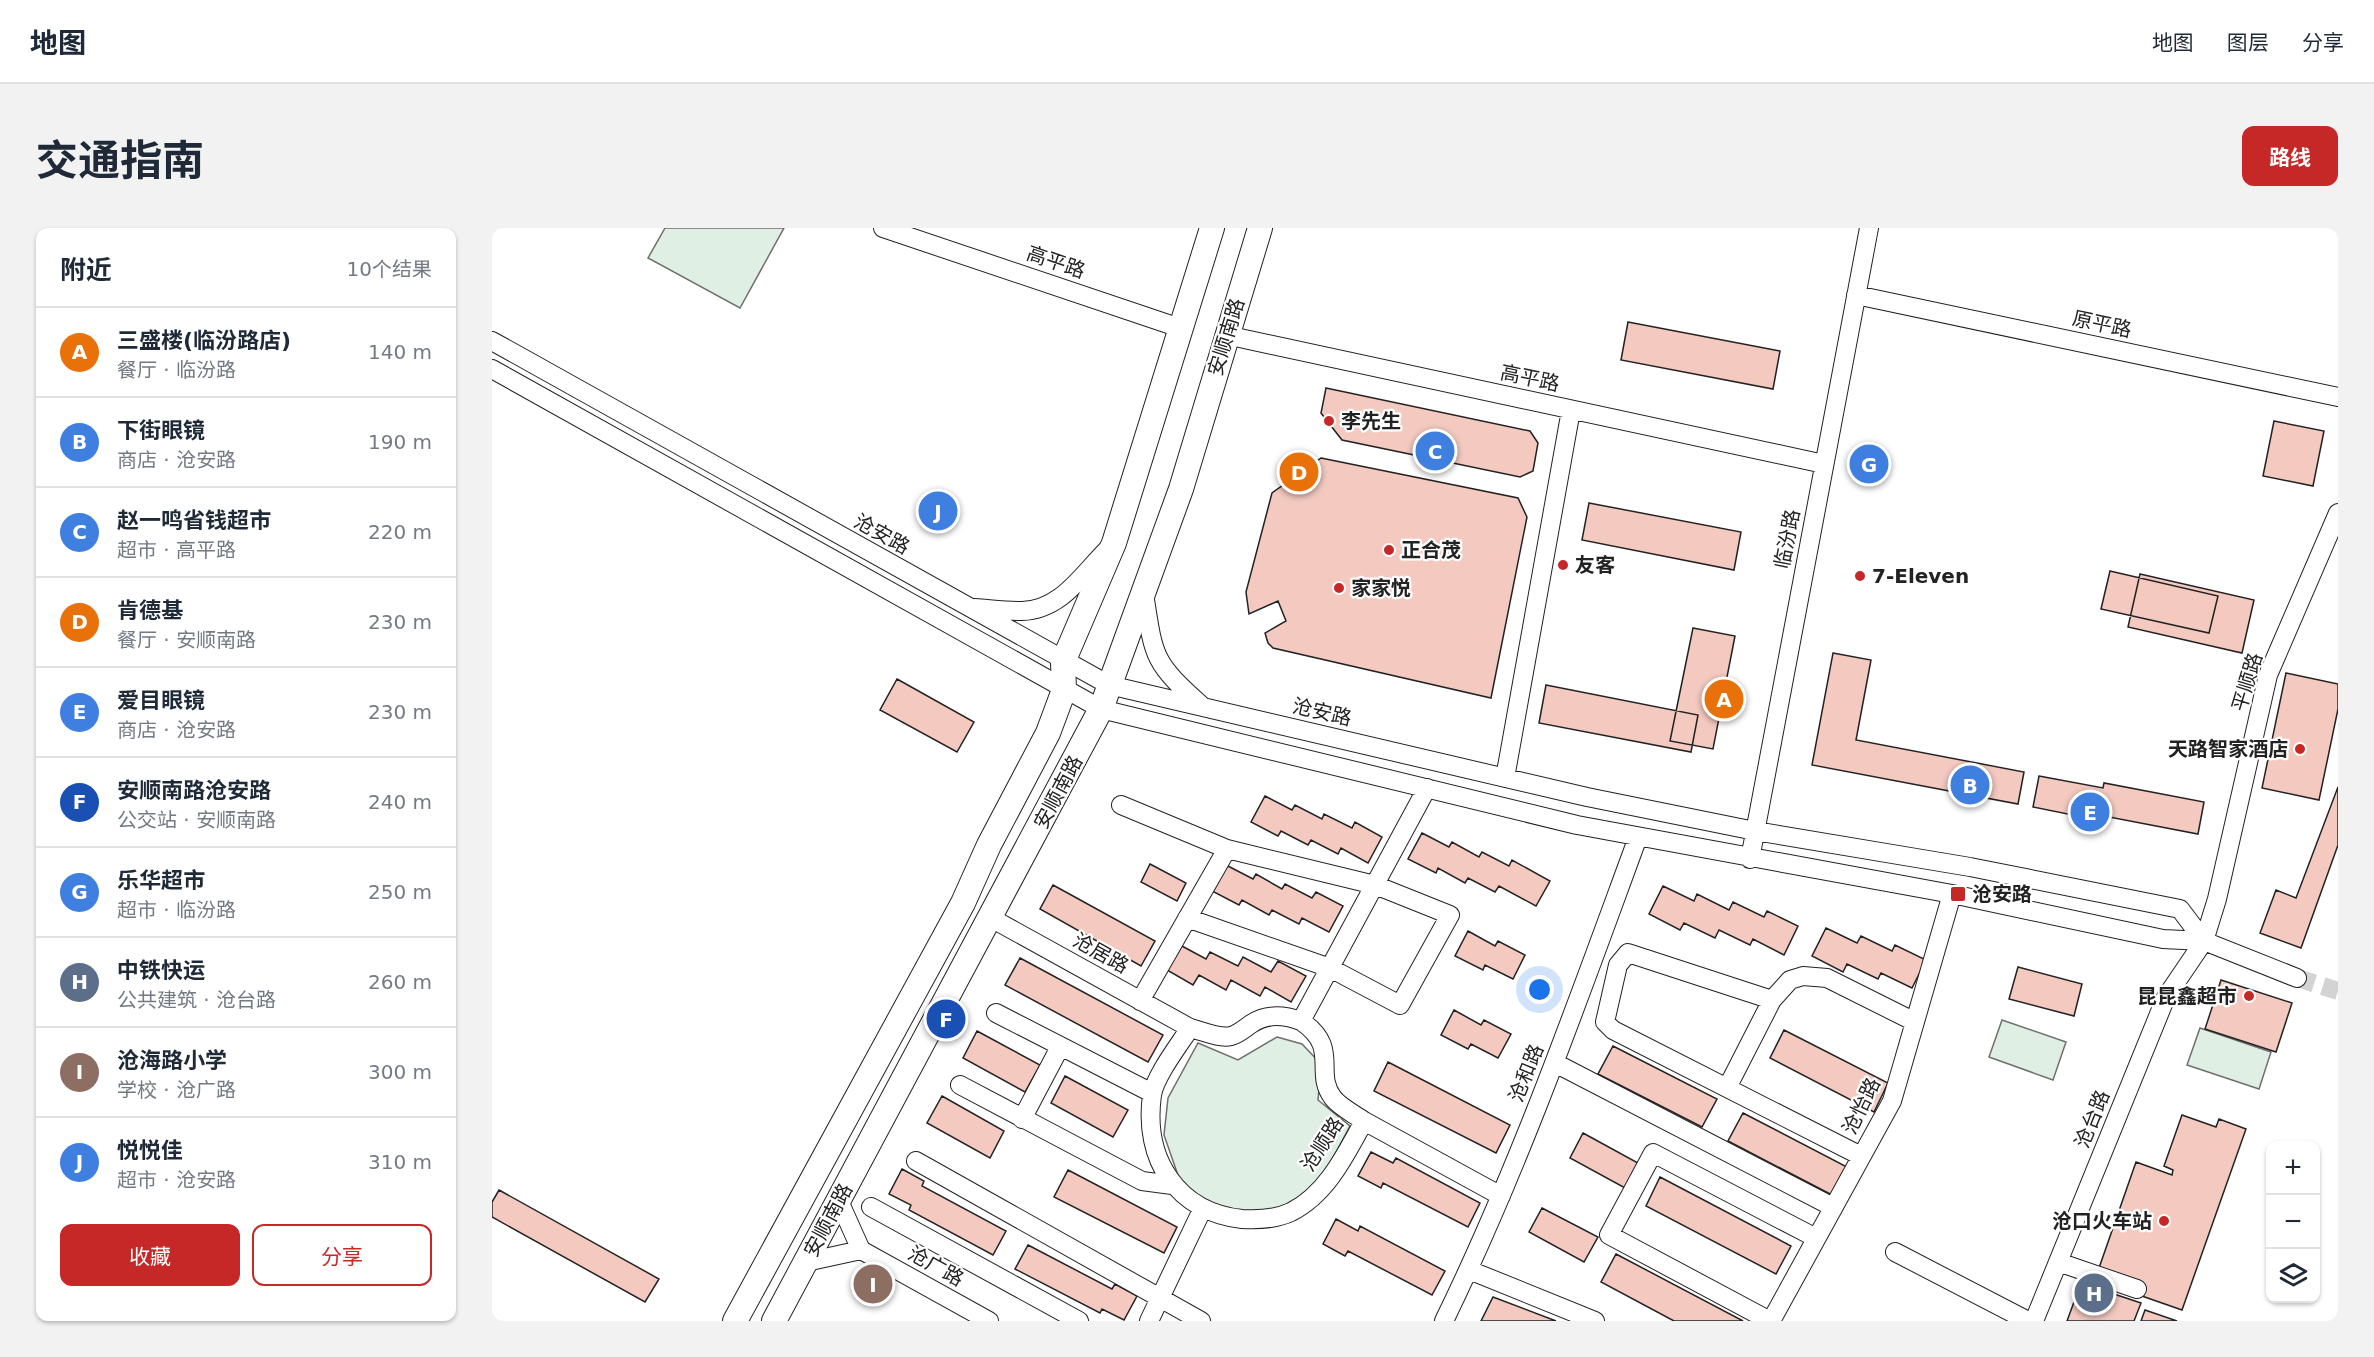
<!DOCTYPE html>
<html lang="zh">
<meta charset="utf-8">
<style>
:root{--surface:#fff;--page:#f2f2f3;--text:#1f2937;--muted:#747a83;--line:#e0e1e3;--accent:#c62828}
body{margin:0;font-family:"DejaVu Sans","Noto Sans SC",sans-serif;background:var(--page);color:var(--text)}
.controls{position:absolute;right:18px;bottom:18px;display:grid;overflow:hidden;border-radius:12px;box-shadow:0 2px 4px #0004}
.controls button{width:54px;height:54px;display:grid;place-items:center;padding:0;border:0;border-bottom:2px solid var(--line);background:var(--surface);color:var(--text);font:30px sans-serif}
.you{position:absolute;left:1048px;top:762px;width:21px;height:21px;margin:-15px;border:4px solid #fff;border-radius:50%;background:#1a73e8;box-shadow:0 0 0 9px #1a73e833}
.badge{display:grid;place-items:center;width:39px;height:39px;border-radius:50%;background:var(--accent);color:#fff;font-size:20px;font-weight:700}
.pin{position:absolute;translate:-50% -50%;border:3px solid #fff;box-shadow:0 2px 6px #0006}
.list{margin:0;padding:0;list-style:none}
h2{display:flex;justify-content:space-between;align-items:center;height:78px;margin:0;padding:0 24px;font-size:26px}
h2 small{font-size:20px;font-weight:400;color:var(--muted)}
.list li{display:grid;grid-template-columns:39px 1fr auto;gap:18px;align-items:center;box-sizing:border-box;height:90px;padding:0 24px;border-top:2px solid var(--line)}
.list b{display:block;font-size:22px;white-space:nowrap}
.list p{margin:0;font-size:20px;white-space:nowrap;color:var(--muted)}
.list em{font-size:20px;font-style:normal;color:var(--muted)}
.actions{display:flex;gap:12px;padding:18px 24px}
.actions a{flex:1;padding:14px 0;border:2px solid var(--accent);border-radius:12px;text-align:center;font-size:21px;color:var(--accent)}
.actions .main{background:var(--accent);color:#fff}
.icon{flex:none;width:33px;height:33px;fill:none;stroke:currentColor;stroke-width:2;stroke-linecap:round;stroke-linejoin:round}
.map{position:relative;flex:none;width:1846px;height:1093px;overflow:hidden;border-radius:12px}
header{display:flex;align-items:center;gap:36px;box-sizing:border-box;height:84px;padding:0 30px;background:var(--surface);border-bottom:2px solid var(--line)}
header strong{font-size:28px}
nav{display:flex;gap:33px;margin-inline-start:auto;font-size:21px}
.intro{display:flex;align-items:center;justify-content:space-between;box-sizing:border-box;height:144px;padding:0 36px}
h1{margin:0;font-size:42px}
.button{padding:15px 27px;border-radius:12px;background:var(--accent);color:#fff;font-size:21px;font-weight:700}
main{display:flex;gap:36px;padding:0 36px}
aside{flex:1;background:var(--surface);border-radius:12px;box-shadow:0 2px 4px #0004}
.map>svg:first-child{display:block}
.green{fill:#e0efe3;stroke:#6f6f6f;stroke-width:1.5}
.building{fill:#f3c9c0;stroke:#222;stroke-width:1.5}
.lines{fill:none;stroke-linecap:round;stroke-linejoin:round}
.minor-tunnel{stroke:#d3d3d3;stroke-width:18;stroke-dasharray:18 9;stroke-linecap:butt}
.minor-casing{stroke:#222;stroke-width:20}
.major-casing{stroke:#222;stroke-width:26}
.minor{stroke:#fff;stroke-width:18}
.major{stroke:#fff;stroke-width:24}
.poi-dot{fill:#c62828;stroke:#fff;stroke-width:2}
.labels{text-anchor:middle;dominant-baseline:central;stroke-width:4.5;stroke-linejoin:round;paint-order:stroke}
.street-label{font-size:20px;fill:#222;stroke:#fff}
.poi-label{font-size:20px;font-weight:bold;fill:#222;stroke:#fff;text-anchor:start}
</style>
<header>
<strong>地图</strong>
<nav><a>地图</a><a>图层</a><a>分享</a></nav>
</header>
<div class="intro"><h1>交通指南</h1><a class="button">路线</a></div>
<main>
<aside>
<h2>附近<small>10个结果</small></h2>
<ul class="list">
<li><span class="badge" style="background:#e8710a">A</span><div><b>三盛楼(临汾路店)</b><p>餐厅 · 临汾路</p></div><em>140 m</em></li>
<li><span class="badge" style="background:#3f7fe0">B</span><div><b>下街眼镜</b><p>商店 · 沧安路</p></div><em>190 m</em></li>
<li><span class="badge" style="background:#3f7fe0">C</span><div><b>赵一鸣省钱超市</b><p>超市 · 高平路</p></div><em>220 m</em></li>
<li><span class="badge" style="background:#e8710a">D</span><div><b>肯德基</b><p>餐厅 · 安顺南路</p></div><em>230 m</em></li>
<li><span class="badge" style="background:#3f7fe0">E</span><div><b>爱目眼镜</b><p>商店 · 沧安路</p></div><em>230 m</em></li>
<li><span class="badge" style="background:#1a4fb4">F</span><div><b>安顺南路沧安路</b><p>公交站 · 安顺南路</p></div><em>240 m</em></li>
<li><span class="badge" style="background:#3f7fe0">G</span><div><b>乐华超市</b><p>超市 · 临汾路</p></div><em>250 m</em></li>
<li><span class="badge" style="background:#5c6f8a">H</span><div><b>中铁快运</b><p>公共建筑 · 沧台路</p></div><em>260 m</em></li>
<li><span class="badge" style="background:#8d6e63">I</span><div><b>沧海路小学</b><p>学校 · 沧广路</p></div><em>300 m</em></li>
<li><span class="badge" style="background:#3f7fe0">J</span><div><b>悦悦佳</b><p>超市 · 沧安路</p></div><em>310 m</em></li>
</ul>
<div class="actions"><a class="main">收藏</a><a>分享</a></div>
</aside>
<div class="map">
<svg width="1846" height="1093" viewBox="0 0 1846 1093">
<rect width="100%" height="100%" fill="#fff"/>
<path class="green" d="M173 0H292L248 80 156 30Z
M1510 792 1574 814 1561 852 1497 829Z
M1708 800 1779 824 1767 861 1695 837Z
M785 809 810 816 829 836 826 872 858 898 828 954 800 981 767 988 721 981 688 953 672 907 676 870 706 815 746 832Z"/>
<path class="building" d="M1136 94 1288 123 1281 161 1129 132Z
M834 160 1038 203 1046 215 1041 243 1028 249 850 212 829 185Z
M1782 193 1832 203 1821 258 1771 248Z
M829 230 1026 270 1035 289 999 470 781 420 776 415 773 405 794 393 786 373 757 386 754 364 780 265Z
M1097 275 1249 304 1242 342 1090 312Z
M1618 343 1726 368 1717 405 1609 381Z
M1648 346 1762 372 1750 425 1636 399Z
M1201 400 1243 408 1221 521 1178 513Z
M1341 425 1379 432 1364 512 1532 544 1526 576 1320 537Z
M1794 445 1846 456V481L1827 572 1770 560Z
M405 451 482 494 465 524 388 482Z
M1054 457 1206 487 1199 524 1047 495Z
M1547 548 1611 560 1612 555 1712 574 1706 606 1607 587 1605 592 1541 579Z
M1846 559V617L1809 720 1768 705 1784 662 1804 670Z
M773 568 800 582 803 577 830 591 832 586 860 600 863 594 890 609 876 635 849 620 846 626 819 612 816 617 789 603 786 608 759 594Z
M930 605 957 619 960 614 987 629 990 624 1017 638 1020 632 1058 653 1044 678 1007 658 1003 664 976 650 973 655 946 640 944 645 916 631Z
M658 636 694 655 685 673 649 654Z
M734 637 761 651 764 646 790 661 793 656 820 670 824 664 851 678 837 704 810 690 807 696 780 682 777 687 750 672 747 677 720 663Z
M561 657 663 713 649 738 548 681Z
M1171 658 1202 673 1205 666 1237 682 1241 674 1272 689 1275 683 1306 698 1292 727 1261 711 1258 717 1227 702 1223 710 1192 695 1188 702 1157 686Z
M1334 700 1365 715 1369 708 1400 723 1403 717 1434 732 1420 760 1389 745 1386 751 1355 736 1351 744 1320 728Z
M976 703 1003 718 1006 713 1033 727 1021 751 993 737 991 742 963 728Z
M688 717 714 731 718 724 746 738 751 729 779 744 786 733 814 748 799 774 773 759 768 768 739 752 734 762 707 747 701 757 675 742Z
M528 730 671 807 656 834 513 757Z
M1526 739 1590 756 1582 788 1517 771Z
M1729 752 1800 775 1784 824 1713 801Z
M962 782 989 797 992 792 1019 806 1006 830 979 816 976 821 949 807Z
M1292 802 1396 855 1382 884 1278 830Z
M485 803 548 837 533 864 471 830Z
M1121 818 1225 871 1210 899 1106 846Z
M896 834 1018 897 1004 925 882 863Z
M573 848 636 882 621 909 559 875Z
M450 868 512 903 498 930 435 895Z
M1251 885 1355 939 1340 967 1236 913Z
M1690 887 1724 899 1727 891 1754 901 1690 1082 1647 1067 1607 1040 1644 934 1680 947 1681 942 1672 938Z
M1091 905 1146 935 1133 960 1078 930Z
M879 924 901 935 904 930 988 975 976 999 891 955 889 960 866 948Z
M410 941 432 953 430 958 514 1003 501 1027 417 982 419 977 397 966Z
M576 942 685 999 672 1025 562 969Z
M1168 949 1299 1018 1284 1046 1154 978Z
M7 962 167 1051 153 1074 0 989V974Z
M1050 980 1106 1009 1092 1034 1037 1004Z
M844 991 866 1003 868 998 953 1043 940 1067 856 1023 853 1028 831 1016Z
M536 1017 620 1061 623 1056 645 1068 632 1092 610 1081 608 1085 523 1041Z
M1124 1026 1251 1093H1182L1109 1054Z
M1589 1055 1649 1075 1642 1093H1575Z
M1001 1069 1064 1093H989Z
M1653 1082 1685 1093H1649Z"/>
<g class="lines">
<path class="minor-tunnel" d="M1805 750 1846 763"/>
<defs>
<path id="minor" d="M391 0 688 100
M1364 67 1846 169
M734 107 1332 236
M0 113 617 457 1095 569 1263 603 1478 639 1688 681 1712 713
M0 141 609 481 1085 597 1460 666 1671 711 1712 713 1805 750
M652 365C662 431 661 434 710 478
M483 380C498 381 514 383 530 383 571 382 592 343 619 318
M1013 550 1079 182
M629 577 735 621 883 657 958 687 908 777 838 740 695 690
M1258 631 1377 0
M499 690 698 800
M1280 772 1136 725 1126 737 1113 794 1121 802 1369 928
M648 773 735 621
M504 785 660 865
M809 793C792 787 775 785 759 796 753 800 747 806 739 808 727 811 711 803 698 800 687 817 663 848 660 867 651 931 685 984 750 991 766 992 784 991 799 984 835 966 854 926 872 893 862 886 848 879 841 870 821 844 849 820 809 793L935 560
M1063 835 1341 979
M468 857 650 953 680 957
M1236 858 1280 772 1298 752 1311 748 1335 750 1423 794
M530 891 568 819
M872 893 1009 968
M424 933 709 1093
M347 973 369 1022 497 1093
M379 979 587 1093
M1403 1024 1536 1093
M314 1034 369 1022
M1566 1034 1645 1061
M977 1042 1103 1093
M657 1093 710 982
M952 1093C1028 937 1086 772 1146 609
M1278 1093 1117 1007 1161 925 1324 1010
M1279 1093 1400 873 1460 666
M1542 1093 1674 769 1712 713 1725 671 1776 447 1846 285"/>
<path id="major" d="M243 1093 471 675 497 617 556 505 572 462 571 434 622 315 720 0
M282 1093 609 481 689 261 768 0"/>
</defs>
<use href="#minor" class="minor-casing"/>
<use href="#major" class="major-casing"/>
<use href="#minor" class="minor"/>
<use href="#major" class="major"/>
</g>
<g class="poi-dot">
<circle cx="837" cy="193" r="6"/>
<circle cx="897" cy="322" r="6"/>
<circle cx="1071" cy="337" r="6"/>
<circle cx="1368" cy="348" r="6"/>
<circle cx="847" cy="360" r="6"/>
<circle cx="1808" cy="521" r="6"/>
<rect x="1458" y="658" width="16" height="16" rx="3"/>
<circle cx="1757" cy="768" r="6"/>
<circle cx="1672" cy="993" r="6"/>
</g>
<g class="labels">
<g class="street-label">
<text transform="translate(564 34) rotate(19)">高平路</text>
<text transform="translate(1610 96) rotate(12)">原平路</text>
<text transform="translate(734 109) rotate(-73)">安顺南路</text>
<text transform="translate(1038 150) rotate(12)">高平路</text>
<text transform="translate(390 306) rotate(29)">沧安路</text>
<text transform="translate(1295 311) rotate(-79)">临汾路</text>
<text transform="translate(1755 454) rotate(-73)">平顺路</text>
<text transform="translate(830 484) rotate(13)">沧安路</text>
<text transform="translate(566 564) rotate(-62)">安顺南路</text>
<text transform="translate(609 725) rotate(29)">沧居路</text>
<text transform="translate(1034 845) rotate(-68)">沧和路</text>
<text transform="translate(1369 878) rotate(-64)">沧怡路</text>
<text transform="translate(1600 891) rotate(-68)">沧台路</text>
<text transform="translate(830 916) rotate(-57)">沧顺路</text>
<text transform="translate(336 992) rotate(-62)">安顺南路</text>
<text transform="translate(444 1038) rotate(29)">沧广路</text>
</g>
<g class="poi-label">
<text x="849" y="193">李先生</text>
<text x="909" y="322">正合茂</text>
<text x="1083" y="337">友客</text>
<text x="1380" y="348">7-Eleven</text>
<text x="859" y="360">家家悦</text>
<text x="1796" y="521" text-anchor="end">天路智家酒店</text>
<text x="1480" y="666">沧安路</text>
<text x="1745" y="768" text-anchor="end">昆昆鑫超市</text>
<text x="1660" y="993" text-anchor="end">沧口火车站</text>
</g>
</g>
</svg>
<div class="controls">
<button>+</button>
<button>−</button>
<button><svg class="icon" aria-label="layers" viewBox="0 0 24 24"><path d="M12 4l9 5-9 5-9-5zM3 14l9 5 9-5"/></svg></button>
</div>
<div class="you"></div>
<div class="pin badge" style="left:1232px;top:471px;background:#e8710a">A</div>
<div class="pin badge" style="left:1478px;top:557px;background:#3f7fe0">B</div>
<div class="pin badge" style="left:943px;top:223px;background:#3f7fe0">C</div>
<div class="pin badge" style="left:807px;top:244px;background:#e8710a">D</div>
<div class="pin badge" style="left:1598px;top:584px;background:#3f7fe0">E</div>
<div class="pin badge" style="left:454px;top:791px;background:#1a4fb4">F</div>
<div class="pin badge" style="left:1377px;top:236px;background:#3f7fe0">G</div>
<div class="pin badge" style="left:1602px;top:1065px;background:#5c6f8a">H</div>
<div class="pin badge" style="left:381px;top:1056px;background:#8d6e63">I</div>
<div class="pin badge" style="left:446px;top:283px;background:#3f7fe0">J</div>
</div>
</main>
